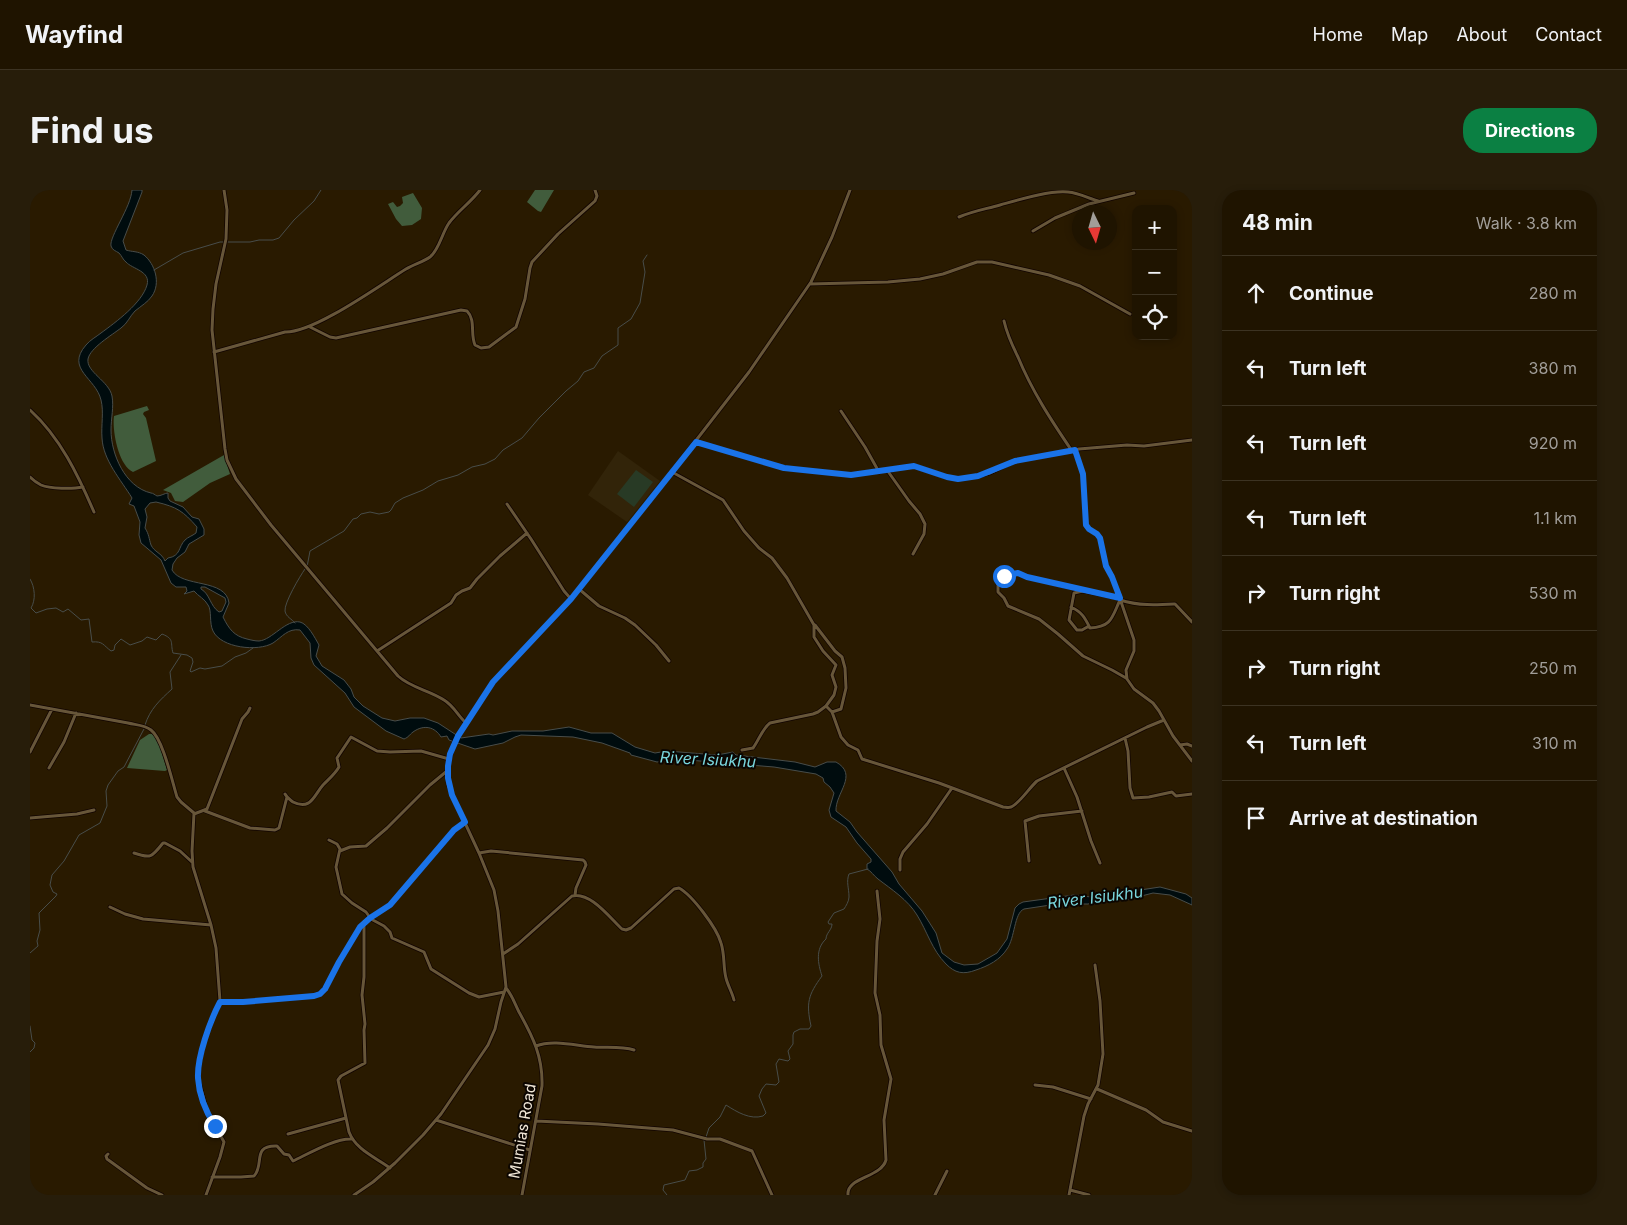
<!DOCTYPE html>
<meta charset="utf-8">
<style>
:root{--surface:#1f1400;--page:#271d0a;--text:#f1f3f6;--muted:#a19e99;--line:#3c3322;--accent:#0b8043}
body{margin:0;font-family:Inter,sans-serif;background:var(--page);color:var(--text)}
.controls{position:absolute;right:15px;top:15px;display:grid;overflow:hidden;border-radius:10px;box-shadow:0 2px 8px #0003}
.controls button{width:45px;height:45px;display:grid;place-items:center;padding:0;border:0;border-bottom:1px solid var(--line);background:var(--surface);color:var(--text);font:25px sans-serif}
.compass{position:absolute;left:1042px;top:15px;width:45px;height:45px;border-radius:50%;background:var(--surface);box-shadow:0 2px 8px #0003;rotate:175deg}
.stop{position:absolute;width:15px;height:15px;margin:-11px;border:4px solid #1a73e8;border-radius:50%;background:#fff}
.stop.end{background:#1a73e8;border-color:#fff;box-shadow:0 1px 5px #0008}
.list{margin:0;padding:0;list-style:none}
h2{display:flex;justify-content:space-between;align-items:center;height:65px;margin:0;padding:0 20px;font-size:21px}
h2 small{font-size:16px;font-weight:400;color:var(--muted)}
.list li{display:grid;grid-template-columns:32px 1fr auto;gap:15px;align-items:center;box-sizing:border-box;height:75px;padding:0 20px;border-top:1px solid var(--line)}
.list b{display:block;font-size:19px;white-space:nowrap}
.list em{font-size:16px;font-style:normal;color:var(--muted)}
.icon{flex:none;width:28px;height:28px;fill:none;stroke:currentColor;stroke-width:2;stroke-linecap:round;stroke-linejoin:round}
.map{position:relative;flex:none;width:1162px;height:1005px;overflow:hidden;border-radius:20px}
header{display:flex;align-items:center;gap:30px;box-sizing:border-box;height:70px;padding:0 25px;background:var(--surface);border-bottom:1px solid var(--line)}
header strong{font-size:24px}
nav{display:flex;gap:28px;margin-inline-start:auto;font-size:18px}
.intro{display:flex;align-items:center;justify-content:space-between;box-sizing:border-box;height:120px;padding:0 30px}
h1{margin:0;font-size:35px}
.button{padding:12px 22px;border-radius:20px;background:var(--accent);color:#fff;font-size:18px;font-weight:700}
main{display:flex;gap:30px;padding:0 30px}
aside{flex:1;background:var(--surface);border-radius:20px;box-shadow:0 2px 8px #0003}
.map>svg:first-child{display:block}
.built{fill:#322409}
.green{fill:#283a25}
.forest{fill:#415c3c}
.water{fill:#000c0e;stroke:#484d4a;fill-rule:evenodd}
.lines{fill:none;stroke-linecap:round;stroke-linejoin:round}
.stream{stroke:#484d4a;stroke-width:1}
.minor-casing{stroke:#110400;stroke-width:4.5}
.minor{stroke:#675639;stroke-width:3}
.route{stroke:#1a73e8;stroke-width:6}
.labels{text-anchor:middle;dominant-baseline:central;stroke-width:4;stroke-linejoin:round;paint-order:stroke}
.street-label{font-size:15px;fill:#f0e6d6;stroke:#0c0601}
.water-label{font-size:16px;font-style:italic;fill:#79d6dd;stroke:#0c0601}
</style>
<header>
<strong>Wayfind</strong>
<nav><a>Home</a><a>Map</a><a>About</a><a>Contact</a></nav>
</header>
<div class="intro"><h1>Find us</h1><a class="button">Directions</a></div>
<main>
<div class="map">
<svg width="1162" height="1005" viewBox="0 0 1162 1005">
<rect width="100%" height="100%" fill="#291a00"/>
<path class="built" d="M588 261 630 291 597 332 558 305Z"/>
<path class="green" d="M606 280 623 292 604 317 587 304Z"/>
<path class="forest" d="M505 0H524L511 22 508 21 497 12Z
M383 3 392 18 391 29 382 35 372 36 366 29 358 14 363 12 367 17 370 16 373 13 372 7Z
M117 216 119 220 114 222 113 224 116 228 126 271 103 282C88 275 82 240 84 226Z
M194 265 200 284 180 293 153 312 145 311 141 303 133 300Z
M119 544H122L128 550 137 580 135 581 97 578 110 550Z"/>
<path class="water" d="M102 0H112V2L93 51 96 60C102 62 108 61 114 65 125 74 131 93 122 106 118 112 111 116 105 121 100 126 97 134 91 138 82 145 60 158 58 169 56 182 79 191 82 206 84 217 81 228 81 240 81 264 95 297 121 303 123 303 125 305 127 306 131 306 135 303 138 303V308L140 311 153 317 162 327 169 329 174 339V345L159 354 155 362 147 368 143 374 142 380C152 398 196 388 199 413L193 427C199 439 204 446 217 449 221 450 225 451 229 451 242 450 256 429 270 432 278 434 285 448 289 455L286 466 292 476 314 490 321 499 324 507 333 516 352 528 365 531 380 528H394L408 533 431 548 459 544 463 545 482 541H513L539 537 561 543H582L605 557 625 563 637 561 687 565 703 562 706 565 765 572 785 577 797 572H806C829 585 805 603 806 621L820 632 827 642 862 682 869 694 892 721 906 743 912 763 924 772 934 775 948 774 967 763 977 749 985 718 989 714 993 712 1044 705 1061 707 1078 702H1097L1130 697 1156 704 1162 708V715L1140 705 1123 703 1096 710 1068 711 1058 714H1027L994 719C984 723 985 748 977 759 970 770 958 776 946 780 933 785 925 783 916 774 902 760 897 741 887 725 878 710 861 699 848 689 844 686 841 681 837 679V674L841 672V669L827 653 816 637 801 627 799 620 804 603 800 597 794 592 793 588 786 584 744 577 646 569 627 572 601 565 600 563 572 553 543 547 491 545 485 547 473 553 445 559 419 550 417 546 411 547C405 537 394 534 383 542 379 545 379 547 374 549L356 541 324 517 315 503 284 475 281 468 280 453 270 440C258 438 252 447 243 453 228 462 191 458 183 441 179 433 182 420 178 415 175 409 168 406 164 401L154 404 157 401 156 397H146L141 393 131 370 111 353 109 345 110 332 104 316 99 314 102 308C91 290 73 270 72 248 71 235 74 222 71 210 66 188 35 179 56 155 60 150 66 147 71 143 86 132 112 113 117 95 121 81 102 79 96 72 93 70 92 66 89 63 86 61 82 60 81 56 79 47 101 17 102 0ZM126 312C147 317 153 321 167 337L166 343C162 346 158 347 155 350 148 357 151 366 138 368L135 371C132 363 124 362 121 355 119 349 119 344 115 338L117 327 115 319 120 313ZM171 397H175L195 408 196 412 192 421 189 422C180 416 180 404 171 399Z"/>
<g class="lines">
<path class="stream" d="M198 52H220L229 50H243L249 48 264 30 284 11 291 0
M124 80 153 63 190 52H194
M277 377 280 361 314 341 323 329 327 328 331 324 340 322 349 324 359 322 361 320 365 313 373 308 393 300 408 291 428 285 442 277 455 274 465 269 473 260 492 248 509 228 536 201 548 191 554 182 564 178 572 166 588 155V138L601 129 610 113 615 82 613 71 617 65
M0 389C5 397 6 410 1 418L6 423 17 419 26 418 33 422 38 419 51 430 59 429 62 452C73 451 73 455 81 461L84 460 85 455 91 449 100 455 112 451 117 447 126 450 132 444C145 449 140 453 143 463L157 465 162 468 163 472 160 481 161 482 170 478 175 479 192 476 205 467 216 463 223 458
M265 433C262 429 256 427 255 421 254 413 270 386 275 379
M115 535C120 519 130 510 142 499L140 482 151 465
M0 763 8 756 7 751 10 740 9 723 26 706 27 704 23 702 20 695 22 685 34 671 49 645 70 633 77 616 76 601 78 595 88 581 94 577 114 539
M0 836 2 850 5 853 4 858 0 862
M676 947 679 938 690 927 696 915C707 922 720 930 733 926L736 923 729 906 732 899 736 894 746 895 749 892 746 874 749 869 758 871 760 869 758 861 763 854V845L764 842 770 839H779L781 836C776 813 778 805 792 786 788 774 785 759 796 749 796 743 802 740 802 734H799L798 732 804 723 814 719C816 716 819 711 819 707 819 698 816 692 819 684L838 679
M637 1005 633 1000 634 995 655 990 659 981 667 980 673 977V973L676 969 674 950"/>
<defs>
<path id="minor" d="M194 0 197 20 196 49 186 94 183 119 182 140 195 259 197 270 206 289 241 335 368 486C381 498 399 500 414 510 424 516 428 526 436 533
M929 27C943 21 956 19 970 15 988 10 1020 0 1038 2 1049 3 1058 8 1068 11
M1003 41 1025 28 1059 14 1104 3
M780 94 858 92 890 89 913 84 947 72H962L1019 85 1050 96 1100 124
M974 131C977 144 982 155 988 167 1002 201 1021 230 1042 261
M280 137 300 147 306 148 431 120 437 121C446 130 440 144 445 155L451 158 459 157 486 137 495 109 500 78 502 72 528 44 565 11 567 6 565 0
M184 162 255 142C284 143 350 95 376 79 384 74 393 72 400 67 409 60 412 43 419 33 428 21 441 12 450 0
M0 220C30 247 48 285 64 322
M811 221 835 257 849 282
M666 252 754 278 821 285 884 276 917 287 928 289 948 286 960 283 985 271 1049 259 1097 255 1114 256 1162 250
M1045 260 1053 284 1056 335 1059 339 1067 344 1070 348 1076 376 1085 394 1104 450V461L1096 480 1097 489 1104 499 1123 513 1129 521 1143 546 1162 571
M857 280 879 311 890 324 895 334 894 344 883 364
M642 282 693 310 714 341 729 358 742 368 757 388 784 435V447L793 461 806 475 802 485 806 497 804 505 796 516 802 522 811 547 818 555 828 560 832 569 909 593 973 617C976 617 978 618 981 617 988 615 1000 597 1007 591L1117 537 1134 530
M0 287C3 290 7 293 11 295 20 299 43 299 53 297
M477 314 501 349 534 401 541 409
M982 385 973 386 968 391V402L974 408 978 416 1009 429 1028 444 1053 466 1082 480 1096 488
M981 388 984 384 988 383 997 387 1051 400
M549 399 569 416 595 428 605 435 626 455 639 471
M1041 417C1052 422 1055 428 1060 438 1082 437 1082 427 1090 410 1109 416 1126 415 1145 414L1162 432
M785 435 805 461 812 467 815 478 816 498 811 519 802 522
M1059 436 1052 440H1047L1039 430 1044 403 1053 401 1089 408
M347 461 421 413 426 405 432 401 440 398 447 389 470 366 497 343
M0 515 98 533C106 535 115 535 121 540 133 549 142 591 147 607L151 612 164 623 162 661 163 677 181 735 186 758 190 811 183 827 174 852 169 874 168 888 177 921 194 952 190 967 176 1005
M1095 548 1098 561 1100 598 1103 608 1119 607 1142 602 1146 606 1162 604
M1150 555 1157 554 1162 556
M712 560 723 558C729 550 732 539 740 533L783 524 788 522 796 516
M0 562 22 519
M19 578 34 552 46 523
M1034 578 1047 607 1061 651 1070 673
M255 604C257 608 259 609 263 612 281 621 284 605 293 595 299 589 305 584 309 577L307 568 321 547 347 561 360 562 391 561 419 569
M175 621 220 638 245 640 249 638 257 607
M164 624 177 619 212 529 218 522 220 518
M0 628 47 624 64 620
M299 650 307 654 310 659 306 677 312 704 322 713 336 722 341 729 354 736 360 742 362 748 394 762 401 779 439 803 449 807 474 802
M310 661 320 657 336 656 357 638 400 595 417 581
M104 663C121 669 122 667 133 653H135L150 661 162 672
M449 663 461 661 553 670 555 672 556 675 546 698 545 705
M999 671 995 631 1009 626 1052 621
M870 680V669L873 662 897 634 922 598
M80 717 95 724 113 729 181 735
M341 728 354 718 360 715 425 640 435 632
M334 734V787L332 805 335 834 334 840 335 873 311 886 308 890 319 942C326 960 345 967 360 978
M473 764 488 754 542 706C560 701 580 728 592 739L596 740 601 738 644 699 649 698C662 705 687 738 691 753 695 765 693 777 696 788 698 796 702 802 704 810
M476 798C482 805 485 814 489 822 503 847 513 867 512 896L492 1005
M190 812H213L284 806 293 801 309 772 328 740 340 728
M506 856C523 849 547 856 564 857 577 858 592 856 604 860
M1005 895 1023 897 1061 909
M1067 899 1116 920 1133 932 1162 941
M406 930 500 960
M506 931 568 934 643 940 677 949H690L722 961 742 1005
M258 944 316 928
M78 964 76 966 77 969 117 998 132 1005
M182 987H211L224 986C235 975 221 955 247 956L254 964 259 965 263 971C278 964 305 948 322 949
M1040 1000 1059 1005
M324 1005 343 992 365 973 393 945 411 924 458 855 465 839 471 812 476 797 468 721 464 700 449 663 422 605 418 594V576L424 552 461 494 541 409 602 333 719 182 781 92 802 47 820 0
M818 1005C816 987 851 988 856 970L854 930 861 889 851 855 850 825 845 803 847 751 850 729 847 701
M905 1005 917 981
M1039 1005 1054 926 1058 914 1068 895 1073 864 1070 811 1065 775"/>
</defs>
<use href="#minor" class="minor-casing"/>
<use href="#minor" class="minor"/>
</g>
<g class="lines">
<path class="route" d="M185 936C176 922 169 904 168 888 167 867 180 831 190 812H213L284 806 290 804 295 799 309 772 330 737 340 728 360 715 424 640 435 632 422 605 418 588V576L420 564 428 546 463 492 541 409 666 252 754 278 821 285 884 276 917 287 928 289 948 286 985 271 1045 260 1053 284 1056 335 1059 339 1067 344 1070 348 1076 376 1082 387 1090 408 997 387 988 383 974 386"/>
</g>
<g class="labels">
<g class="street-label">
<text transform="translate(492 941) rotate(-80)">Mumias Road</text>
</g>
<g class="water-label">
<text transform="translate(678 569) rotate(3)">River Isiukhu</text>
<text transform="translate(1065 707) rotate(-7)">River Isiukhu</text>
</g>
</g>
</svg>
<div class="controls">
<button>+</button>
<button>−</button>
<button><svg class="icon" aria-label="locate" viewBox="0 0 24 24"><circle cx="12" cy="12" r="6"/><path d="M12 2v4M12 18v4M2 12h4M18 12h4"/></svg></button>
</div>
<svg class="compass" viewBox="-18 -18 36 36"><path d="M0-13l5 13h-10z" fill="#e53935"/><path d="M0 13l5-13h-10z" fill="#a19e99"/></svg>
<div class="stop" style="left:974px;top:386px"></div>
<div class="stop end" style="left:185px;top:936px"></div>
</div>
<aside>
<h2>48 min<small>Walk · 3.8 km</small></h2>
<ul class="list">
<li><svg class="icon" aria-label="ahead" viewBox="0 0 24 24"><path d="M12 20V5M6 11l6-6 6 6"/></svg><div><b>Continue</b></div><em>280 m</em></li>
<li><svg class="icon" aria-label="left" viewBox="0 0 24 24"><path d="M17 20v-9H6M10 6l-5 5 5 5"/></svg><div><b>Turn left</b></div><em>380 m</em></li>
<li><svg class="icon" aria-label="left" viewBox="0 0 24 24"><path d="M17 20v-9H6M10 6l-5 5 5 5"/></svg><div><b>Turn left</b></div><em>920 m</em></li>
<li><svg class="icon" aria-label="left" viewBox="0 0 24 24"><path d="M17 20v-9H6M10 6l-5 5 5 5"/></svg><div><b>Turn left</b></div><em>1.1 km</em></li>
<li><svg class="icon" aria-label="right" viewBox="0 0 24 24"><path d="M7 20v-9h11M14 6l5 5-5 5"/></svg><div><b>Turn right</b></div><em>530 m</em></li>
<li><svg class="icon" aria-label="right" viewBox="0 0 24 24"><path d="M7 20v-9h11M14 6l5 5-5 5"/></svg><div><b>Turn right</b></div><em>250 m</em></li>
<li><svg class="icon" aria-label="left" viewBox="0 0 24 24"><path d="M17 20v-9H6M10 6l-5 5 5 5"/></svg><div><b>Turn left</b></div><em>310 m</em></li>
<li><svg class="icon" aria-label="arrive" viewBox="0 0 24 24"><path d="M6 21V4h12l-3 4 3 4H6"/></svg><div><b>Arrive at destination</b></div></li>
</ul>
</aside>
</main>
